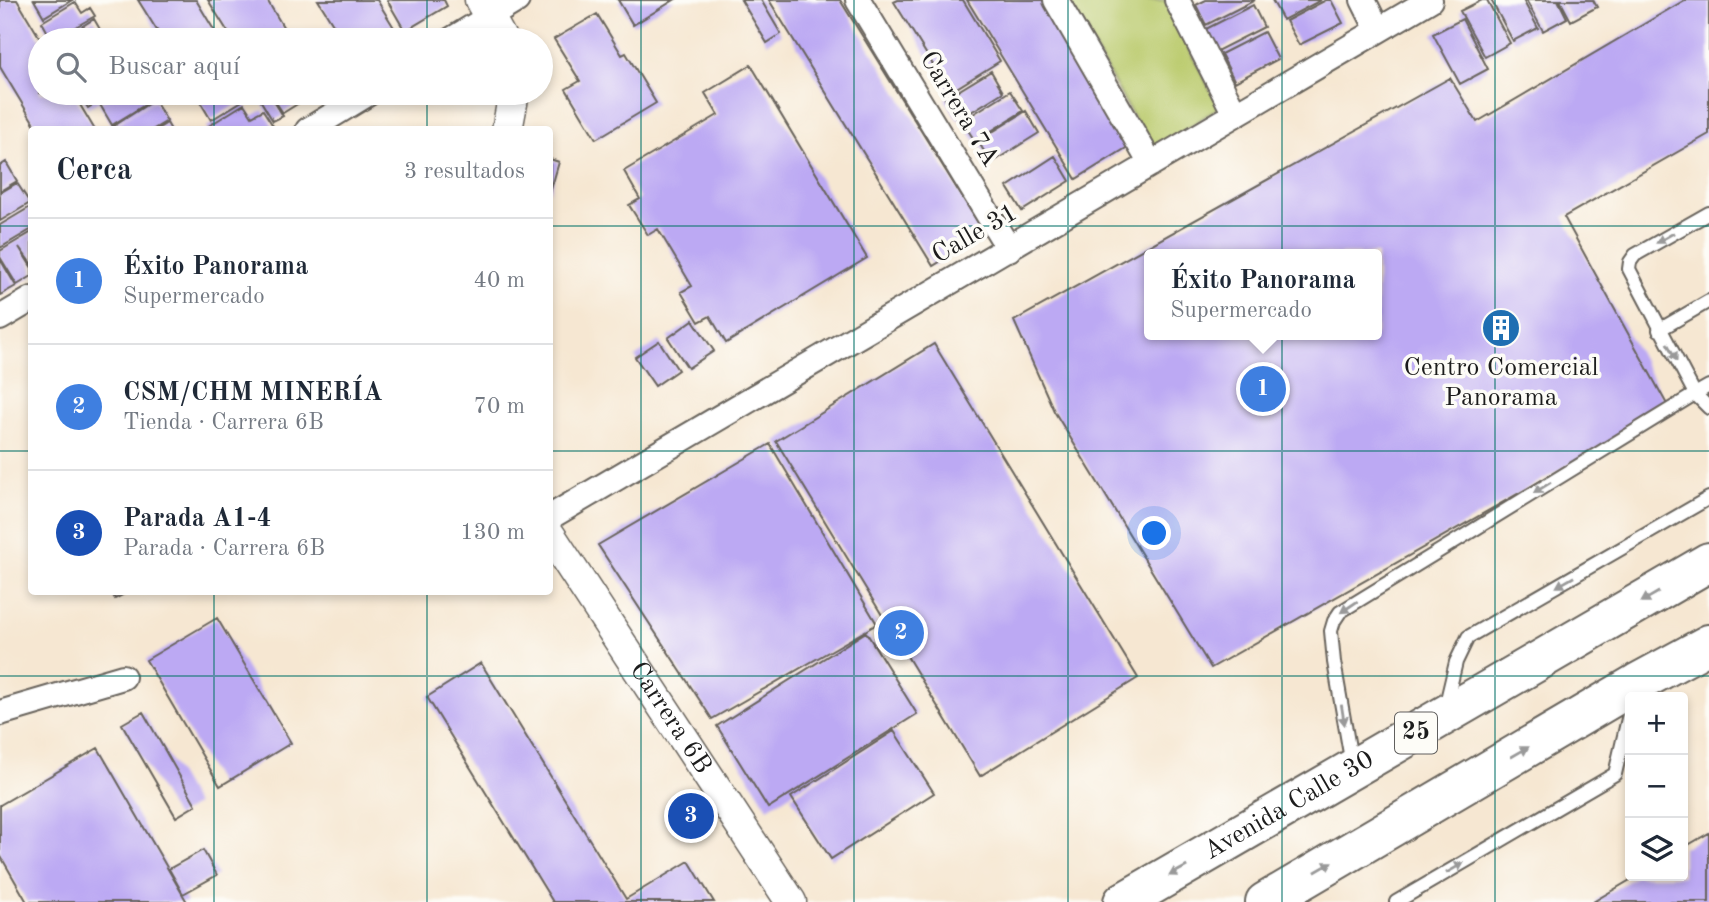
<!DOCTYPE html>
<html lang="es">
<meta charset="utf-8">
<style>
:root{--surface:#fff;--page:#f2f2f3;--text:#1f2937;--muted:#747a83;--line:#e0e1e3;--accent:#1f6fb2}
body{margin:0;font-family:"Old Standard TT",serif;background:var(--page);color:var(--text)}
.controls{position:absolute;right:21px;bottom:21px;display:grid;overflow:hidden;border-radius:7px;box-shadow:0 4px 10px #0003}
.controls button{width:63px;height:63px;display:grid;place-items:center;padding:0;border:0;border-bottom:2px solid var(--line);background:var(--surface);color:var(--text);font:35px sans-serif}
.you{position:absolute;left:1155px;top:534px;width:24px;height:24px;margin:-18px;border:5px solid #fff;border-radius:50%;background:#1a73e8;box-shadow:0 0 0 10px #1a73e833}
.badge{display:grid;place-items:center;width:46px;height:46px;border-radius:50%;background:var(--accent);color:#fff;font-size:23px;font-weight:700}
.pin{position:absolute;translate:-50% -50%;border:4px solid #fff;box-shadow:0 2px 7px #0006}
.popup{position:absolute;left:1144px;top:249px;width:238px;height:91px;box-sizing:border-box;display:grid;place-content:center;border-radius:7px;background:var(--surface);filter:drop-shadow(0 2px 5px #0005);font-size:23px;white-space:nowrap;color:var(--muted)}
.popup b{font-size:26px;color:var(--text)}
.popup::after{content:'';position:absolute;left:50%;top:100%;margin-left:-14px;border:14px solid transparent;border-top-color:var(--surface)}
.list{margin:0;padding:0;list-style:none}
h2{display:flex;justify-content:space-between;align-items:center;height:91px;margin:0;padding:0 28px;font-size:30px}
h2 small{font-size:23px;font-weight:400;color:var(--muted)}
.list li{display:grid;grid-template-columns:46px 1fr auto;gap:21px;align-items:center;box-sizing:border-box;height:126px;padding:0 28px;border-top:2px solid var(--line)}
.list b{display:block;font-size:26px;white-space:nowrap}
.list p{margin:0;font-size:23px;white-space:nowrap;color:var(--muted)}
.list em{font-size:23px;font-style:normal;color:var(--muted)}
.icon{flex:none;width:38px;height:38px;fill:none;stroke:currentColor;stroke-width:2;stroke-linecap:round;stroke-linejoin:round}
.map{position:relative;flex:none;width:1709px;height:902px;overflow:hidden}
.search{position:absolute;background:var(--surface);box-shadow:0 4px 10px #0003;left:28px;top:28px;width:525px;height:77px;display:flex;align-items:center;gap:18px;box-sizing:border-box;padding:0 24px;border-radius:38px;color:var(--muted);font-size:26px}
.panel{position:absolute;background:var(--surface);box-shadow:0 4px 10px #0003;left:28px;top:126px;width:525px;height:469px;border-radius:7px}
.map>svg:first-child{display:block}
.green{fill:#baca6c;stroke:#6b7344;stroke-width:2}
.building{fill:#bca9f3;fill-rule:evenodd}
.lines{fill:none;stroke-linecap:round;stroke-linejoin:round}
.service-casing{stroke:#68635c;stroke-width:16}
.minor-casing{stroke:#68635c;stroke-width:28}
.tertiary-casing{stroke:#68635c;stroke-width:33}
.trunk-casing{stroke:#68635c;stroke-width:42}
.service{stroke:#fff;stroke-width:12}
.minor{stroke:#fff;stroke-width:24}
.tertiary{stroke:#fff;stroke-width:30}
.trunk{stroke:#fff;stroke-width:38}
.oneway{fill:#999}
.grid{fill:none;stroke:#0f766e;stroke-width:2;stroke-opacity:0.55}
.labels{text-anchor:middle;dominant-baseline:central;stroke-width:7;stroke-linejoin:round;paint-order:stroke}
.shield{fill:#fdfcf7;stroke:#605f5e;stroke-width:2}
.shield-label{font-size:24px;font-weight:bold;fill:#1c1c1c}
.street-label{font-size:26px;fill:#1c1c1c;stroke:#fdfcf7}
.poi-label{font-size:26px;fill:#1c1c1c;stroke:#fdfcf7}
</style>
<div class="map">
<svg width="1709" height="902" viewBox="0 0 1709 902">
<rect width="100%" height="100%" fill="#fdfcf7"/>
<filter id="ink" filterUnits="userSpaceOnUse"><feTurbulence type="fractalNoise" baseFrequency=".0143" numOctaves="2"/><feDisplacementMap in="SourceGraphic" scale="14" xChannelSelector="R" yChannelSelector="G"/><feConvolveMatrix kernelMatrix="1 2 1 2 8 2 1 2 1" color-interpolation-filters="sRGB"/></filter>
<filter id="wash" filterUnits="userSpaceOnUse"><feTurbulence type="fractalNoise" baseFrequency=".00686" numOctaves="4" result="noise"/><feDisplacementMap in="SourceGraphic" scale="28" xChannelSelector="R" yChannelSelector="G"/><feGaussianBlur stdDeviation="1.57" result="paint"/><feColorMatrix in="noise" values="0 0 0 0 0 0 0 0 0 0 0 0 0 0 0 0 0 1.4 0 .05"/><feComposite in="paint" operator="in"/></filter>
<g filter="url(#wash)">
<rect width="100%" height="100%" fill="#f6e7d2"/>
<path class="green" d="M1067 0H1165L1219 107 1153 152Z"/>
<g id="blocks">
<path class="building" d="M0 0H17L41 40 40 93H73L95 130H38L0 67Z
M34 0H72L44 17Z
M138 0H196L220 40H163Z
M208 0H267L291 40H233Z
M318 0H377L401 39 343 40Z
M387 0H444L447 6 405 31Z
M618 0H674L633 25Z
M741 0H761L781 34 767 43Z
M769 0H840L985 234 933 266Z
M898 0H963L1000 61 950 92 894 2Z
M967 0H1043L1131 145 1076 179Z
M1206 0H1255L1206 25 1196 5Z
M1272 0H1321L1283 20Z
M1326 0H1331L1343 23 1299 45 1286 21Z
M1482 0H1487L1510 43 1485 57 1460 11Z
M1491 0H1523L1538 28 1513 41Z
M1526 0H1558L1567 18 1543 31Z
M1560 0H1593L1597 7 1571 21Z
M1685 0H1709V134L1564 217 1669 408 1211 668 1054 411 1014 321 1450 78 1477 122ZM1149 254H1377V335H1149Z
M75 2 82 13 90 8 95 16 52 40 42 22Z
M1253 5 1264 27 1215 52 1204 30Z
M597 14 622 55 626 53 656 103 596 139 566 89 580 81 554 39Z
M94 19 105 38 101 40H60Z
M1462 19 1488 69 1460 84 1433 34Z
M1264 32 1278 59 1235 82 1221 54Z
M751 65 867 258 726 343 710 316 699 322 681 292 692 286 658 229 648 235 629 205 640 199 624 171 718 115 705 93Z
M991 71 1003 92 958 120 945 99Z
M1010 91 1023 111 975 141 962 121Z
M79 93H113L88 108Z
M117 93H146L151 101 112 125 99 103Z
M195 93H255L211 120Z
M266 93H269L283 116 273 121 259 98Z
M281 93H315L283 113 275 101 283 96Z
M154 100 167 121 152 130H108Z
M244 104 252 116 263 110 275 129 209 130 207 127Z
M1026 111 1039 133 991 163 978 141Z
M167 123 171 130H156Z
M1055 156 1070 181 1022 211 1007 187Z
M550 159 559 162 550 193Z
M6 162 17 181 0 191V166Z
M17 183 30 203 0 221V193Z
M32 206V229L0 248V225Z
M32 232V265L19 247 32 268V276L17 285 0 257V251Z
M0 259 16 286 0 295Z
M693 320 714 351 688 368 668 338Z
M659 341 678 370 655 386 635 357Z
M934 344 1138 678 980 776 776 441Z
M770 444 877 624 712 719 598 545Z
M111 592H128L115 599Z
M217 618 291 743 220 786 146 660Z
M866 632 917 714 768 808 717 726Z
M481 663 626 899 689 861 714 902H553L427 697Z
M143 712 196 805 176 817 122 724Z
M894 731 934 793 831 859 791 797Z
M98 748 187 902H27L0 855V805Z
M1709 833V902H1593L1637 876H1683V848Z
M203 850 217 875 183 894 169 869Z"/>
</g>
</g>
<g filter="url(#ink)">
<use href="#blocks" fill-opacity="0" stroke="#68635c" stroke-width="2"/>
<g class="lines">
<defs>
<path id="service" d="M1659 330 1709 301
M1709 386 1695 394 1709 408
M1446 704 1456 662 1468 637 1709 498
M1352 765 1334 662 1331 631 1334 621 1340 612 1695 394 1629 269 1630 262 1635 255 1709 213
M1396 902 1615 774 1630 710"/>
<path id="minor" d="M858 0 1009 249
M1056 0 1151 164
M1177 0 1235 114
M1363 0 1378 30
M451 40 517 0
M308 130 369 93
M0 318 32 299
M550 517 1430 0
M0 713 123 677"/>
<g id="tertiary">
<path d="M480 0 502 40"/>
<path d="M507 130 514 93"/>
<path id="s1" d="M550 535 791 902"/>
</g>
<g id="trunk">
<path id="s2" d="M1123 902 1709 562"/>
<path d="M1265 902 1637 683 1709 644"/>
</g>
</defs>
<use href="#service" class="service-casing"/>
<use href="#minor" class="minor-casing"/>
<use href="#tertiary" class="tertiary-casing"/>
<use href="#trunk" class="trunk-casing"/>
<use href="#service" class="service"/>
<use href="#minor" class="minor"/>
<use href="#tertiary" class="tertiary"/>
<use href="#trunk" class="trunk"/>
</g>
<defs><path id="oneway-solid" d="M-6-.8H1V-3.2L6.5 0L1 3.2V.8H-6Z" transform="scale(1.75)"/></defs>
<g class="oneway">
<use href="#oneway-solid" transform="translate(1665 238) rotate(150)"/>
<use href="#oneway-solid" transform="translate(1672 352) rotate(61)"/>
<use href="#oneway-solid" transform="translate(1542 488) rotate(148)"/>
<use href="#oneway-solid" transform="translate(1565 582) rotate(150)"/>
<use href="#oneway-solid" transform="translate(1650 597) rotate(150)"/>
<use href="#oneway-solid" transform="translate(1349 607) rotate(146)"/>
<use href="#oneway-solid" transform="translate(1343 715) rotate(81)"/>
<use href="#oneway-solid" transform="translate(1520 752) rotate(-30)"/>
<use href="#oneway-solid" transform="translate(1324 867) rotate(-30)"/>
<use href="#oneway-solid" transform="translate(1455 868) rotate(-30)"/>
<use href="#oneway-solid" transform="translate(1178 871) rotate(151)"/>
</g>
</g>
<path class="grid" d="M214 0V40M427 0V40M641 0V902M854 0V902M1068 0V902M1282 0V902M1495 0V902M214 93V130M427 93V130M0 226H32M550 226H1709M0 451H32M550 451H1709M214 592V902M427 592V902M0 676H1709"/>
<defs>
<symbol id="building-disc" viewBox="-11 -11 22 22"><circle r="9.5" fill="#1f6fb2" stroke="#fdfcf7"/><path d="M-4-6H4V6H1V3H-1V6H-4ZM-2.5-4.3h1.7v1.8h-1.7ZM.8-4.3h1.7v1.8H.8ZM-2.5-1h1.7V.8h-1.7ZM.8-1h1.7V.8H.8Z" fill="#fff"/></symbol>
</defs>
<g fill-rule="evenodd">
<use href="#building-disc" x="1479" y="306" width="44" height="44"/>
</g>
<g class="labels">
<rect class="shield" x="1395" y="712.5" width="42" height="41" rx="5"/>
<g class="shield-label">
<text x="1416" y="733">25</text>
</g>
<g class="street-label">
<text transform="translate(959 109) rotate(59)">Carrera 7A</text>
<text transform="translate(975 234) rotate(-30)">Calle 31</text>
<text stroke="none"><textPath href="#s1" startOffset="219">Carrera 6B</textPath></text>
<text stroke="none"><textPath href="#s2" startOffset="192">Avenida Calle 30</textPath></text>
</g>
<g class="poi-label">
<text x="1501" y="368">Centro Comercial<tspan x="1501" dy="30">Panorama</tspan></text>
</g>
</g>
</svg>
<div class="controls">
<button>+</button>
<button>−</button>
<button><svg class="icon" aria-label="layers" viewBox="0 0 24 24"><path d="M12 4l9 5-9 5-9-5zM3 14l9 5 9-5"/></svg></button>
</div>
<div class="you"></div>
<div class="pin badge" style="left:1263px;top:389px;background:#3f7fe0">1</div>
<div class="popup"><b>Éxito Panorama</b>Supermercado</div>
<div class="pin badge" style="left:901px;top:633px;background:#3f7fe0">2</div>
<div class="pin badge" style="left:691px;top:816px;background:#1a4fb4">3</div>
<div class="search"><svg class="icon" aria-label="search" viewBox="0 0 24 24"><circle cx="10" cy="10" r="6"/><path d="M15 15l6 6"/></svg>Buscar aquí</div>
<section class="panel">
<h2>Cerca<small>3 resultados</small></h2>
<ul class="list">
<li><span class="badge" style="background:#3f7fe0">1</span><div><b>Éxito Panorama</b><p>Supermercado</p></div><em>40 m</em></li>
<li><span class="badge" style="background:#3f7fe0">2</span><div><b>CSM/CHM MINERÍA</b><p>Tienda · Carrera 6B</p></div><em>70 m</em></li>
<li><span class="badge" style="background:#1a4fb4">3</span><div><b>Parada A1-4</b><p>Parada · Carrera 6B</p></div><em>130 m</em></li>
</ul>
</section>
</div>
